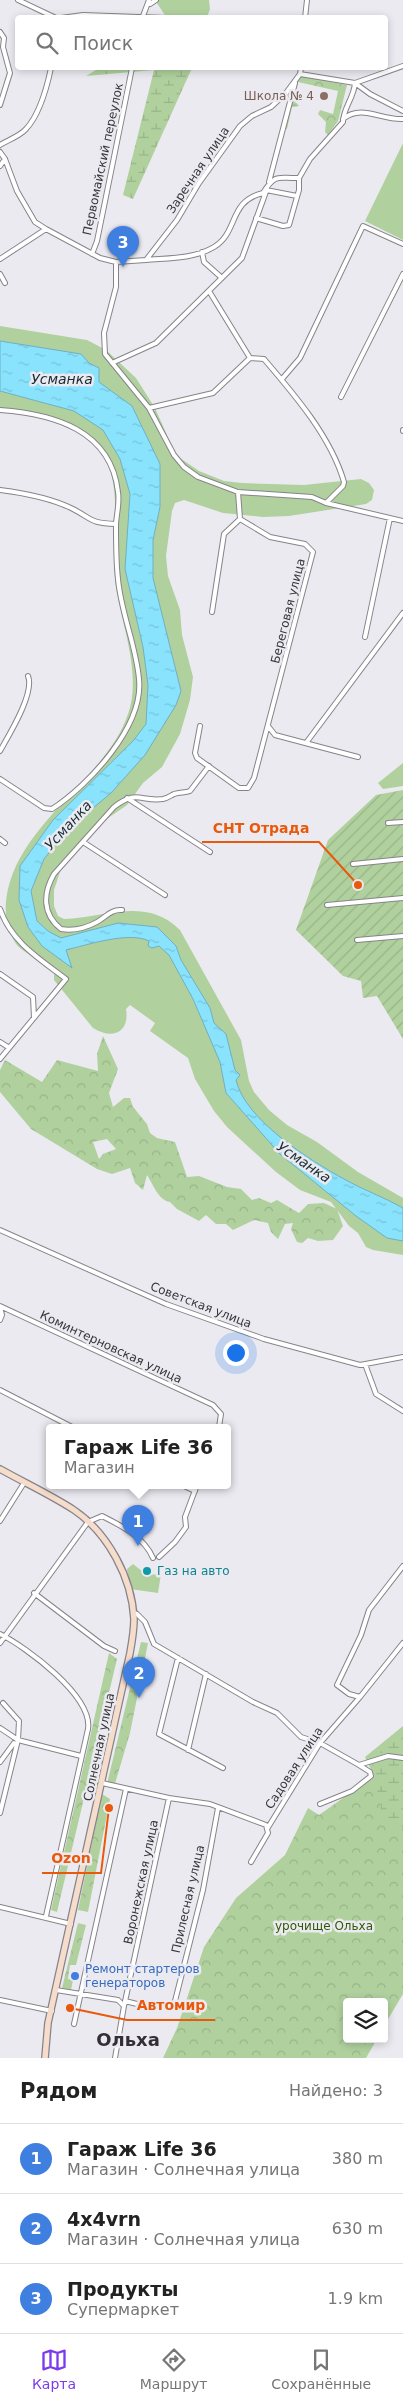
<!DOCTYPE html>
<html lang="ru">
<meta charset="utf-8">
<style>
:root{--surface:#fff;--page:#f2f2f2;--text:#222;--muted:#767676;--line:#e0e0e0;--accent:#7c3aed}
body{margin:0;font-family:"DejaVu Sans",sans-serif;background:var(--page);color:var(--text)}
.controls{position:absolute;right:15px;bottom:15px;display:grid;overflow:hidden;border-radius:5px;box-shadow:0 2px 8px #0003}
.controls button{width:45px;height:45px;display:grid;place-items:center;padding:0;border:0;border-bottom:1px solid var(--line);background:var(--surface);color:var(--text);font:25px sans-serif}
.you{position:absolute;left:235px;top:1352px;width:18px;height:18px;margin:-12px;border:4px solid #fff;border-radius:50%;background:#1a73e8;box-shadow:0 0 0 8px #1a73e833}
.badge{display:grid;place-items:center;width:32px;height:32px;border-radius:50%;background:var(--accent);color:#fff;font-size:16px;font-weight:700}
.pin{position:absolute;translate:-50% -41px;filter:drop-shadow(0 1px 2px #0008)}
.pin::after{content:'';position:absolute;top:26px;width:18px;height:15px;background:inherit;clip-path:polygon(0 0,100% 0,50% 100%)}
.popup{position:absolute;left:46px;top:1424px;width:185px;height:65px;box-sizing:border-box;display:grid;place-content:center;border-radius:5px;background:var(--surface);filter:drop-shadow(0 1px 4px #0005);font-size:16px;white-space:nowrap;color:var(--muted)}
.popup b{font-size:19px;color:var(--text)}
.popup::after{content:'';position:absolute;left:50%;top:100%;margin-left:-10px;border:10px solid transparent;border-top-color:var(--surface)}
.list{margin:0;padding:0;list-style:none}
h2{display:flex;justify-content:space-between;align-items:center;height:65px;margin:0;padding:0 20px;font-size:21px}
h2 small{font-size:16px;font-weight:400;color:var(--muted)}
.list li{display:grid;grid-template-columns:32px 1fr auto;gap:15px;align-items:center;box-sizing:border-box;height:70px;padding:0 20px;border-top:1px solid var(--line)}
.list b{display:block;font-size:19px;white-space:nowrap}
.list p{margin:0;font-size:16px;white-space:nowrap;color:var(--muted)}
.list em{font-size:16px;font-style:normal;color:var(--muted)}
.icon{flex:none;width:28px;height:28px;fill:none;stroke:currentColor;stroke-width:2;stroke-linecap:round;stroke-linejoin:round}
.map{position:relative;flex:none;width:403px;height:2058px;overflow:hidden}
.search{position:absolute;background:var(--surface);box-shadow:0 2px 8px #0003;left:15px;right:15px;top:15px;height:55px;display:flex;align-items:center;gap:12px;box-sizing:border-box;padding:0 18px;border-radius:5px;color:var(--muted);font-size:19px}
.sheet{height:275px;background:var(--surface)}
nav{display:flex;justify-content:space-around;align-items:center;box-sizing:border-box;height:70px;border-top:1px solid var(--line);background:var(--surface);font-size:14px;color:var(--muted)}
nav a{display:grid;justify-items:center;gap:2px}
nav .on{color:var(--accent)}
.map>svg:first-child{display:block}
.green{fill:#b0d19e}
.forest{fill:url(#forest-crowns);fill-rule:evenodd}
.wetland{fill:url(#wetland-marsh)}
.garden{fill:url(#garden-furrows)}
.water{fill:url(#water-ripples);stroke:#70afc2}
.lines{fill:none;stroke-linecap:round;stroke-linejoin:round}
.street-casing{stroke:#86848a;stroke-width:6}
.secondary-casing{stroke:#86848a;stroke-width:8}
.street{stroke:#fff;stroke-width:4}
.secondary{stroke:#f6dccb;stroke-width:5.5}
.education-dot{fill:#8d6e63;stroke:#eceaf1;stroke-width:2}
.culture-dot{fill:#0f9aa8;stroke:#eceaf1;stroke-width:2}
.shop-dot{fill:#3f7fe0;stroke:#eceaf1;stroke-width:2}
.labels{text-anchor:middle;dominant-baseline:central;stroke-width:5;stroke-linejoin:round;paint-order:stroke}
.education-label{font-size:12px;fill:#785e54;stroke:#eceaf1;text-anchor:end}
.street-label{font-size:12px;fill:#363538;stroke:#eceaf1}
.culture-label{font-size:12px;fill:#0d838f;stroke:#eceaf1;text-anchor:start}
.park-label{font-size:12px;fill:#2f5a06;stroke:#eceaf1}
.shop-label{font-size:12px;fill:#366cbe;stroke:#eceaf1;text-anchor:start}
.water-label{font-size:14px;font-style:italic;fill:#182d33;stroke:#eceaf1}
.district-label{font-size:18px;font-weight:bold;fill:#323036;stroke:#eceaf1}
.leader{fill:none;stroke:#e8590c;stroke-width:2}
.callout-dot{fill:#e8590c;stroke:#eceaf1;stroke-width:2}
.callout-label{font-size:14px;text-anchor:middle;font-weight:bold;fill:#e8590c;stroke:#eceaf1;stroke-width:5;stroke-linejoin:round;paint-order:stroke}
</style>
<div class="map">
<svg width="403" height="2058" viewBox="0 0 403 2058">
<defs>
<pattern id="forest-crowns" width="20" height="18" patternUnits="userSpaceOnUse" patternTransform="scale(1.25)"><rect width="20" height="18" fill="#b0d19e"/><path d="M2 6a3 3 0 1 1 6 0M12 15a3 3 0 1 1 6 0" fill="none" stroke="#98b489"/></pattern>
<pattern id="wetland-marsh" width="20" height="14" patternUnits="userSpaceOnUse" patternTransform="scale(1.25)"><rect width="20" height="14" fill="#b0d19e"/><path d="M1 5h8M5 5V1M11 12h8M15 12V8" fill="none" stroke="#98b489"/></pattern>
<pattern id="garden-furrows" width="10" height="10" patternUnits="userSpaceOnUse" patternTransform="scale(1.25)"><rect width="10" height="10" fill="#b0d19e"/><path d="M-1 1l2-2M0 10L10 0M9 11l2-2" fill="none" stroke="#98b489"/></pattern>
<pattern id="water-ripples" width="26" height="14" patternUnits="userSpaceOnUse" patternTransform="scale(1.25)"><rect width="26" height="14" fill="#89e3fd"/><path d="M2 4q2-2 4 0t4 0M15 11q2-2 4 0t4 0" fill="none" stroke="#77c3da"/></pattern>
</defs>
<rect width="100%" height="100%" fill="#eceaf1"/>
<path class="green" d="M155 0H209L210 9 207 17H166Z
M403 143V240L365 221Z
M0 326 87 340 106 350 136 378 155 408 174 451 180 458 199 471 224 481 242 483 304 485 361 479 369 483 374 490 372 500 366 504 289 516 263 517 223 513 184 500 175 503 172 511 166 556 168 576 180 610 182 635 193 677 190 700 180 734 162 767 143 783 127 805 101 823 61 869 54 890V906L58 916 64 919C104 918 146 896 180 930L241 1040 249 1081 254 1092 269 1110 287 1125 317 1142 358 1172 403 1198V1255L373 1250 366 1247 358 1233 349 1226 331 1202 300 1190 276 1172 227 1127 214 1111 195 1079 188 1058 150 1031 155 1023 130 1005 126 1009C130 1033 112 1040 93 1028L54 980V971C43 963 30 956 20 948 12 942 9 927 6 918 0 832 105 784 128 714 142 675 122 626 116 587 109 544 130 467 89 437 83 432 75 430 68 426 47 415 25 408 0 408Z
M403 763V786L383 789 378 783Z
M133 1564 147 1575 161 1574 158 1593 130 1589 127 1569Z"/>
<path class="forest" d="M302 76 347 85 338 121 328 135 325 132 326 122 318 114 320 110 333 114 338 91 298 82 294 100 299 106 292 107 287 129H284L297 81Z
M103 1036 118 1069 109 1093 113 1107 124 1098H130L133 1107 147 1124 150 1133 157 1138 175 1142 187 1177 199 1176 227 1187 241 1189 252 1200 259 1198 271 1203 277 1200 299 1213 308 1204 324 1203 337 1209 343 1226 333 1240 318 1241 308 1238 302 1243 297 1242 291 1229 293 1223 285 1224 278 1239 271 1232 268 1223 254 1220 233 1230 226 1224H216L206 1215 199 1221 177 1209 170 1202C158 1200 153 1184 147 1175L143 1190 135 1183 130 1168 112 1174 97 1169 31 1129 0 1092V1070L5 1060 42 1082 57 1060 98 1071 97 1054ZM107 1139 116 1149 103 1154 99 1159 93 1142Z
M141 1642 148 1643 130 1733 114 1787 107 1784Z
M109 1653 117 1659 57 1912 51 1910Z
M403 1726V1994L384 2026V2002H347V2039H377L366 2058H163L177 2028 204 1947 236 1898 285 1855 308 1808 319 1815 374 1776 365 1757Z
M102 1794 110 1799 88 1912 78 1910Z
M78 1923 86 1925 76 1965H70L68 1979 73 1980 71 1990 62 1988Z"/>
<path class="wetland" d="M99 68H192L133 199 123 195 154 70 86 76Z
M403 1732V1753L389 1752 377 1754Z
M387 1759 403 1761V1827L383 1819 372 1765Z"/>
<path class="garden" d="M403 790V1039L377 996 363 998 361 981 343 976 296 930 328 840 376 795Z"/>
<path class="water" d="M0 341 81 354 89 363 99 368V382L132 406 160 464V507L153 540V578L181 691 176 705 145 755 111 793 68 829 44 859 31 891 37 921 48 931 61 938 118 923 157 927 176 946 181 960 210 1008 214 1023 226 1034 235 1070 240 1075 236 1080C245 1120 311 1161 344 1179 363 1190 384 1197 403 1208V1241L387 1238 356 1216 280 1154 226 1093 220 1062 193 999 169 955 159 946 152 948 148 946 149 941C129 931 87 945 66 950L72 968 42 946 28 927 19 900 20 866 53 820 133 741 146 724 148 685 143 647 125 569 130 494 120 459 103 430 74 411 0 391Z"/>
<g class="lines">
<defs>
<path id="street" d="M18 0 56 18
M150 4 156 0
M143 16 149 0
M61 18 83 15 166 18
M305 18 307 0
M0 32 4 38 3 47 10 73 0 105
M300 74 355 83 370 94 403 111
M343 119C362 104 380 120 403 119
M0 145C8 140 20 136 26 129 40 114 47 87 51 68
M0 152 5 159 17 191 35 222 46 229 100 258 116 262 146 260 177 220 199 183 240 126 252 116 271 107 286 93 300 74 301 68
M0 166 5 159
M269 182 295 83
M266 190 297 196
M256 218 283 226 289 225 299 190V178
M202 252 204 262 222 278
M92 254 97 241 132 68
M0 259 46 229
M146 260C168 258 194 259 214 247 239 232 228 201 263 193 276 172 279 179 299 178L310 159 343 122C343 108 354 98 355 83L403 66
M116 262V287L104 333 105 354 149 408 174 455 184 467 198 477 238 492 312 497 326 503 403 521
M0 274 5 283
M250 358 264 359C294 394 331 437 344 482L343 486 326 503
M112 363 156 343 242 258 267 189
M282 379 300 358 363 226 403 244
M341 397 403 274
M149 408 213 393 250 358 209 291
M0 410C54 414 111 430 118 492 120 504 116 515 116 526 116 543 116 562 118 579 121 613 136 645 139 679 144 726 89 785 52 809L44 808 0 779
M403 431V430
M0 490C24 493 51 498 73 509 94 520 90 523 116 524
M212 612 224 534 240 519 238 492
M365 637 390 518
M200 726 195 753 197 758 239 788H248L254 778 313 552 305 544 270 537 240 519
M268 726 275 735 358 757
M306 743 403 613
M0 751C9 735 35 693 28 676
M127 798 210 852
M388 823 403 822
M0 839 5 843
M83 842 165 895
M353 864 403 859
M327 905 403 898
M0 909C11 942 40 959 66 979L0 1059
M122 910C111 909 106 917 97 922 86 928 73 931 61 929 42 914 43 893 54 874L114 807C137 789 140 802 163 799 168 798 170 796 174 794 180 792 185 793 190 791L209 766
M357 940 403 936
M0 974 33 997 34 1018
M0 1042 8 1047
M0 1230 166 1304 264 1339 360 1365 403 1357
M0 1306 213 1405 221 1414 219 1427
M0 1307 2 1315 0 1320
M365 1364 376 1394 403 1411
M0 1390 72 1427
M182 1485 195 1491
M0 1521 24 1483
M159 1557 175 1542 186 1527 185 1517 197 1485
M34 1593 104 1646 115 1651
M133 1612 137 1614 145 1622 154 1644 253 1702 277 1713 301 1737 320 1743 359 1765 388 1756 403 1758
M0 1634C26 1647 93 1696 88 1729L46 1916
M0 1643 88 1522 102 1516C122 1526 144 1537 153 1558
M178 1658 159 1734 223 1768
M360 1697 403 1643
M0 1728 18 1740 19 1721 3 1703
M188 1750 206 1674
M0 1762 14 1743
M102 1783 169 1798 210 1804 266 1825 268 1833 251 1862
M320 1804 352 1791 371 1776 370 1772 359 1765
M0 1813 18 1740 81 1756
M267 1829 320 1743 360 1697 349 1694 337 1685 361 1635 369 1610 403 1566
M0 1907 71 1924
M56 1990 118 2000 124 2006
M0 2000 52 2011
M125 2001 153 2008 174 2005 203 1890 218 1808
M74 2024 126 1789
M115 2058 124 2006 169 1798"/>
<path id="secondary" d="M0 1469C25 1483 51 1495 74 1510 108 1533 132 1578 134 1619 134 1630 132 1642 130 1653L48 2023 45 2058"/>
</defs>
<use href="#street" class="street-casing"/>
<use href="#secondary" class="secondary-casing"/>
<use href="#street" class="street"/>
<use href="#secondary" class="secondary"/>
</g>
<circle class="education-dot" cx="324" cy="96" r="5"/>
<circle class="culture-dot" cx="147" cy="1571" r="5"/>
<circle class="shop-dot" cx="75" cy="1976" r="5"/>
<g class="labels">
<g class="education-label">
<text x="314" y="96">Школа № 4</text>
</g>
<g class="street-label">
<text transform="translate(103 159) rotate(-78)">Первомайский переулок</text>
<text transform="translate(198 170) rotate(-56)">Заречная улица</text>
<text transform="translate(288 611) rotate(-76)">Береговая улица</text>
<text transform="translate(201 1305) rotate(21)">Советская улица</text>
<text transform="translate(111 1347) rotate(25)">Коминтерновская улица</text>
<text transform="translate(99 1747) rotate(-78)">Солнечная улица</text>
<text transform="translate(294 1768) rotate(-57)">Садовая улица</text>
<text transform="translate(141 1882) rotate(-78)">Воронежская улица</text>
<text transform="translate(188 1899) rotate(-77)">Прилесная улица</text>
</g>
<g class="culture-label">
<text x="157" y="1571">Газ на авто</text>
</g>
<g class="park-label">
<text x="324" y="1926">урочище Ольха</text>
</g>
<g class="shop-label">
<text x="85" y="1969">Ремонт стартеров<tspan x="85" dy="14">генераторов</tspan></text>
</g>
<g class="water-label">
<text x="62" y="379">Усманка</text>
<text transform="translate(68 825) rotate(-47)">Усманка</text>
<text transform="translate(304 1162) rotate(34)">Усманка</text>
</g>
<g class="district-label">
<text x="128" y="2039">Ольха</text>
</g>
</g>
<path class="leader" d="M358 885L319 842H202M109 1808L101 1873H42M70 2008L127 2020H215"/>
<g class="callout-dot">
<circle cx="358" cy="885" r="5"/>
<circle cx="109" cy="1808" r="5"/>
<circle cx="70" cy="2008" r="5"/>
</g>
<g class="callout-label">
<text x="261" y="833">СНТ Отрада</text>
<text x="71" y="1863">Ozon</text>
<text x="171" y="2010">Автомир</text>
</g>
</svg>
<div class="controls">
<button><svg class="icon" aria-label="layers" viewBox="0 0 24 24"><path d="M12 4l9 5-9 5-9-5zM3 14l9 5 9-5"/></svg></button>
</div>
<div class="you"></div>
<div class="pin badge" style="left:138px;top:1546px;background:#3f7fe0">1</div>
<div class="popup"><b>Гараж Life 36</b>Магазин</div>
<div class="pin badge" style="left:139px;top:1698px;background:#3f7fe0">2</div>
<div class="pin badge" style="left:123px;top:267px;background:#3f7fe0">3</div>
<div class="search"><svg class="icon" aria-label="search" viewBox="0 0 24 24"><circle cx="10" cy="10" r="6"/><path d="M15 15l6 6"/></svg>Поиск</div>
</div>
<section class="sheet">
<h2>Рядом<small>Найдено: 3</small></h2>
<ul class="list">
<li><span class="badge" style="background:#3f7fe0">1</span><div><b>Гараж Life 36</b><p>Магазин · Солнечная улица</p></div><em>380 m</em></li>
<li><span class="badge" style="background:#3f7fe0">2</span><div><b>4x4vrn</b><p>Магазин · Солнечная улица</p></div><em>630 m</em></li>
<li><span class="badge" style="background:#3f7fe0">3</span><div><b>Продукты</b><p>Супермаркет</p></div><em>1.9 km</em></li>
</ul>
</section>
<nav>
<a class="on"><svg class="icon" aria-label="map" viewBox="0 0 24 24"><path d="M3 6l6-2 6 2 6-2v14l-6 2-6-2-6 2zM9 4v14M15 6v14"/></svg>Карта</a>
<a><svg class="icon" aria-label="directions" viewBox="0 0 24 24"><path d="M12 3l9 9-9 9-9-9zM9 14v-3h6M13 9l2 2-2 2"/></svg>Маршрут</a>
<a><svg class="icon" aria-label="saved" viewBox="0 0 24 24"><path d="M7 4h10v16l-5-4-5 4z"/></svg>Сохранённые</a>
</nav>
